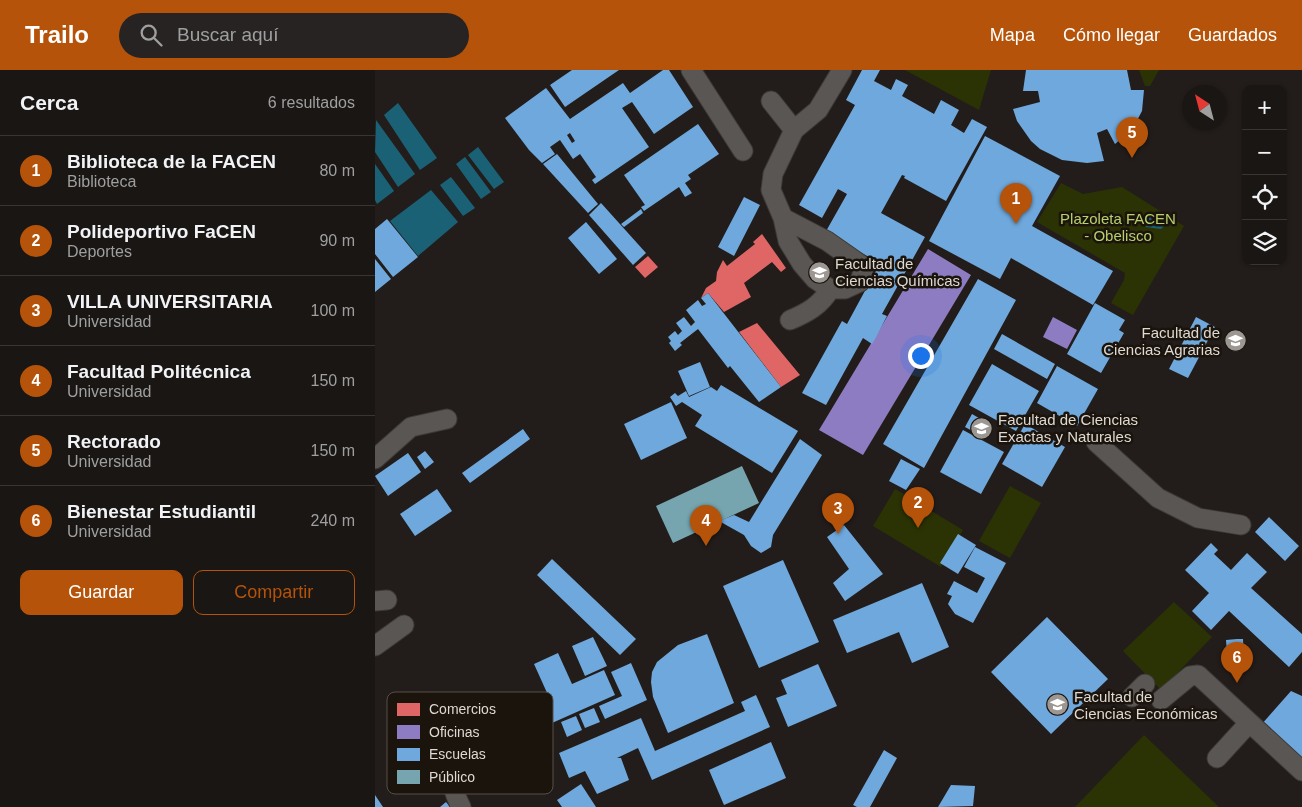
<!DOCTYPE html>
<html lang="es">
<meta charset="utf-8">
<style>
:root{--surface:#1a1614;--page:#272322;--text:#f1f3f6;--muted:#9f9fa0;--line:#383534;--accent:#b45309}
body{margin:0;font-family:Arial,sans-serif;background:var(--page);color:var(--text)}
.controls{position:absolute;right:15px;top:15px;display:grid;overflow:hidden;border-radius:10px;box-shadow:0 1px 4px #0004}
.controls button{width:45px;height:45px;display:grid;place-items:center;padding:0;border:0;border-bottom:1px solid var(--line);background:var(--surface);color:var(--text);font:25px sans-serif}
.compass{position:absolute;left:807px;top:15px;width:45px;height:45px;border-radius:50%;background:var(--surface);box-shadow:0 1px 4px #0004;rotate:324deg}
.you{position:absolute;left:545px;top:285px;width:18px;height:18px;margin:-12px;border:4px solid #fff;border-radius:50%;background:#1a73e8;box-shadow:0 0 0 8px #1a73e833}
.badge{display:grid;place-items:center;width:32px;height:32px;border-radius:50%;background:var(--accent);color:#fff;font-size:16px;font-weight:700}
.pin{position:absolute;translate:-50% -41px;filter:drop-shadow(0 1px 2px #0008)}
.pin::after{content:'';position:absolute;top:26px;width:18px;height:15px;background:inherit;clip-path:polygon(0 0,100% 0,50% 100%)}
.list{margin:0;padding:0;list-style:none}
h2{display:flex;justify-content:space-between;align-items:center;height:65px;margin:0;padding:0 20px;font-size:21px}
h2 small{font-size:16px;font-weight:400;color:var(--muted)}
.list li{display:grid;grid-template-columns:32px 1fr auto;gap:15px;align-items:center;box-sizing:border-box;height:70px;padding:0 20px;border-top:1px solid var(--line)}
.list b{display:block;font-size:19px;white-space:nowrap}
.list p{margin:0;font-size:16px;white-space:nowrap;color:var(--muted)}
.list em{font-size:16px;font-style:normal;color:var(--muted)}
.actions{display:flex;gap:10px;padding:15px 20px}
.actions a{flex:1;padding:11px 0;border:1px solid var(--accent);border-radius:10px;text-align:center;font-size:18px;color:var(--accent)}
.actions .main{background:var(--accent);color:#fff}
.icon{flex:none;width:28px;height:28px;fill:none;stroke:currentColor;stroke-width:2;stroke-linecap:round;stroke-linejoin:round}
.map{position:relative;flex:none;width:927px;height:737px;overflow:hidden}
header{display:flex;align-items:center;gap:30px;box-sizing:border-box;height:70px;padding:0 25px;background:var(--accent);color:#fff}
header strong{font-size:24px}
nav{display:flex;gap:28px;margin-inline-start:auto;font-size:18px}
.search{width:350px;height:45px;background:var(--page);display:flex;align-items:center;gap:12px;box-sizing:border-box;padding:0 18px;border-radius:28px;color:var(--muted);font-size:19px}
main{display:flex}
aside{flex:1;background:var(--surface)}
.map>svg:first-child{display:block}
.green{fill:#2b3304}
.water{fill:#1b6176}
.shops{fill:#e06666}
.offices{fill:#8e7cc3}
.schools{fill:#6fa8dc;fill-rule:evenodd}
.public{fill:#76a5af}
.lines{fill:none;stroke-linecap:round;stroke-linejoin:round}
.minor-casing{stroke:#3d3937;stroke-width:21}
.minor{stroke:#595653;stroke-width:19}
.labels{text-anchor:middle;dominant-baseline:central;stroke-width:5;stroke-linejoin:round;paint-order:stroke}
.park-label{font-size:15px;fill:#b7d06a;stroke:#1b140d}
.poi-label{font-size:15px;fill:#ded9d3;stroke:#1b140d;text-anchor:start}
.key{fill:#1b140d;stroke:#564f48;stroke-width:1}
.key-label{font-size:14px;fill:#ded9d3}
</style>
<header>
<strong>Trailo</strong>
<div class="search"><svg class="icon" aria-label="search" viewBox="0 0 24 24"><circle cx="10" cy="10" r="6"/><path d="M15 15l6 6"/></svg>Buscar aquí</div>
<nav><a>Mapa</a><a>Cómo llegar</a><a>Guardados</a></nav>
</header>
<main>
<aside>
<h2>Cerca<small>6 resultados</small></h2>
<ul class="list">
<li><span class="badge">1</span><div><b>Biblioteca de la FACEN</b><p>Biblioteca</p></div><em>80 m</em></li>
<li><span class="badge">2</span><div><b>Polideportivo FaCEN</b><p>Deportes</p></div><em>90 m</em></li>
<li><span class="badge">3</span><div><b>VILLA UNIVERSITARIA</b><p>Universidad</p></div><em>100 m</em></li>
<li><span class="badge">4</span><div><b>Facultad Politécnica</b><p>Universidad</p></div><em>150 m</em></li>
<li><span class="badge">5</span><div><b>Rectorado</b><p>Universidad</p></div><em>150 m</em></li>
<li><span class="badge">6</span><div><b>Bienestar Estudiantil</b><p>Universidad</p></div><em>240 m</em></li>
</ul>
<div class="actions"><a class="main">Guardar</a><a>Compartir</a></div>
</aside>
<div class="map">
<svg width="927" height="737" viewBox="0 0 927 737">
<rect width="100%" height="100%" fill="#221d1a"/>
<path class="green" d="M530 0H616L604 40Z
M764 0H784L775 16H770Z
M686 113 708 124 747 117 809 156 758 245 736 233 749 210 750 203 662 152Z
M635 416 666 433 635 488 604 471Z
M520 419 588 460 566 497 498 456Z
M799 532 837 567 786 620 748 581Z
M769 665 844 737H700Z"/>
<path class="water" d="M23 33 62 88 45 100 9 45Z
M1 50 40 104 23 117 0 82Z
M103 77 129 112 119 119 93 85Z
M90 87 116 122 106 129 81 94Z
M0 94 19 121 2 134 0 130Z
M76 107 100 138 88 146 65 115Z
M56 120 83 152 43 186 15 151Z
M775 146 790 149 792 153 786 159 771 157 768 151Z"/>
<path class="shops" d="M387 164 411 198 406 202 397 192 369 213 376 227 349 242 333 223 326 228 331 218 341 211 342 202 348 190 352 196 380 174 378 172Z
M273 186 283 197 270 208 260 197Z
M382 253 425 305 406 317 364 262Z"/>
<path class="offices" d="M553 179 596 205 488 385 444 360Z
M678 247 702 260 692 279 668 267Z"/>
<path class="schools" d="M197 0H244L190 37 175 15Z
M288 0H294L318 37 279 64 257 32 247 38 274 77 220 114 217 110 221 107 205 84 198 89 185 70 175 77 180 84 167 93 154 80 130 48 171 18 195 49 248 13 255 23ZM195 63 200 71 197 73 192 65Z
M487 0H505L499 11 516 20 521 9 533 15 527 26 559 44 566 30 584 40 576 55 589 63 597 49 612 57 571 131 529 108 530 106 527 105 506 143 550 167 507 244 512 246 500 269 497 274 488 268 451 335 427 323 467 251 472 254 505 193 450 163 472 124 463 119 447 148 424 135 480 35 471 30Z
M651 0H752L756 20H769L767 41 757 60 740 74 732 59 722 63 729 91 712 93 687 90 665 79 656 71 642 51 638 39 665 32 663 21H648Z
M323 54 344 84 313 105 316 109 310 113 317 123 310 127 304 117 269 141 266 137 270 135 249 105Z
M610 66 685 106 657 156 738 201 718 235 636 188 625 209 554 171Z
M182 84 223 134 213 143 168 94Z
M369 127 385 135 359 186 343 177Z
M226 133 271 183 258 195 214 145Z
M266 139 268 143 249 157 246 154Z
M12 149 43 187 18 207 0 184V159Z
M211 152 242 189 224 204 193 168Z
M0 189 16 209 0 222Z
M603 209 641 230 549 398 508 374Z
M333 223 406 317 384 332 355 296 353 298 323 259 305 273 307 275 300 281 294 273 296 271 293 267 300 261 303 265 307 261 301 253 309 247 316 256 320 252 311 240 323 230 327 236 331 234 326 228Z
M720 233 750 250 744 260 749 263 726 303 692 284Z
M821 247 840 257 813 308 794 299Z
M627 264 680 294 672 309 619 279Z
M325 292 335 317 314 326 303 301Z
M617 294 664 321 641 361 594 335Z
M682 296 723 319 702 356 662 333Z
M346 315 423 361 397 403 320 356 327 345 307 332 301 336 295 327 300 323 303 326 311 321 314 327 336 317 342 321Z
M296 332 312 368 266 390 249 354Z
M597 344 616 355 610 368 590 357Z
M650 354 690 377 667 417 627 394Z
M148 359 155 369 95 413 87 403Z
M588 360 629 382 606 424 565 402Z
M425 369 447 385 398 465 396 477 386 483 376 476 369 465 344 451 359 445 374 452Z
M50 381 59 392 50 399 42 387Z
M33 383 46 402 13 426 0 406Z
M526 389 545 399 531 420 514 411Z
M62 419 77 441 40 466 25 444Z
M894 447 924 476 910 491 880 462Z
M469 455 508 504 470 531 458 513 474 499 452 467Z
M583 464 601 475 583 504 565 493Z
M836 473 843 480 839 484 856 500 872 483 892 502 876 518 927 564V582L914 597 854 541 836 560 817 541 834 523 810 500Z
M600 477 631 493 598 553 580 544 573 534 577 526 572 524 579 511 602 523 610 508 589 497Z
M177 489 261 569 245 585 162 505Z
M408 490 444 572 384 598 348 516Z
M547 513 574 577 537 593 524 562 472 583 458 550Z
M672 547 733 609 676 664 616 602Z
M332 564 359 633 293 663 278 627 276 612 277 602 282 592 303 575Z
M218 567 232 596 210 606 197 576Z
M862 569H868L869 595 853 596 851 570Z
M183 583 197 614 229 600 240 625 150 665 139 640 173 625 159 594Z
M256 593 272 630 230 649 224 636 247 626 236 602Z
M443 594 462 636 413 657 401 628 412 624 406 610Z
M916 621 927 626V691L886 655Z
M381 625 395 657 277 710 263 678 242 688H246L254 710 222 724 210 701 194 708 184 683 266 648 280 681 370 641 366 632Z
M219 638 225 652 210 658 204 644Z
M201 646 207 660 192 667 186 652Z
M396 672 411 708 349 735 334 700Z
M509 680 522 688 495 737H482L478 735Z
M206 714 221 737H187L182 730Z
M576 715 600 716 598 736 563 737Z
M0 725 8 737H0Z
M71 732 75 737H65Z"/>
<path class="public" d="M367 396 384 433 298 473 281 436Z"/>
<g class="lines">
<defs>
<path id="minor" d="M316 0 368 81
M396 31 419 60 398 104 396 120 408 148 413 171 427 194 440 209 455 219H470L485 212 489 197 452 171 408 148
M419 60 443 40 467 0
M415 250C432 243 446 235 455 219
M721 372 783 428 823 448 866 455
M0 389 36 357 72 349
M0 531 12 530
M0 576 29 555
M757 627 770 614
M786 630 815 606 823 605 927 701
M842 688 874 653
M86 737C68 703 77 679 99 651"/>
</defs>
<use href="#minor" class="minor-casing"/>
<use href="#minor" class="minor"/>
</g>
<defs>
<symbol id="university-disc" viewBox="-11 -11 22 22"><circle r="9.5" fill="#9c9792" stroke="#1b140d"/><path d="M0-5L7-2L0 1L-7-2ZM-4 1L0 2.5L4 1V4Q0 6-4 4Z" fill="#fff"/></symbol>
</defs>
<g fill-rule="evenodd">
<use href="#university-disc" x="432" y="190" width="25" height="25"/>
<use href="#university-disc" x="848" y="258" width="25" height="25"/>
<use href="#university-disc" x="594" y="346" width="25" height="25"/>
<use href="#university-disc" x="670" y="622" width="25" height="25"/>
</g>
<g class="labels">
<g class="park-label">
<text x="743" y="148">Plazoleta FACEN<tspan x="743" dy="17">- Obelisco</tspan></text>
</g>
<g class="poi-label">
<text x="460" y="193">Facultad de<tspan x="460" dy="17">Ciencias Químicas</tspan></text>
<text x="845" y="262" text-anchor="end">Facultad de<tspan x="845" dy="17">Ciencias Agrarias</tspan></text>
<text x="623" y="349">Facultad de Ciencias<tspan x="623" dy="17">Exactas y Naturales</tspan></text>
<text x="699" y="626">Facultad de<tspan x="699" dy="17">Ciencias Económicas</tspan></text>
</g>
</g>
<rect x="12" y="622" width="166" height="102" rx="8" class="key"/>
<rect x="22" y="633" width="23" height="13" fill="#e06666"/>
<rect x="22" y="655" width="23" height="14" fill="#8e7cc3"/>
<rect x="22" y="678" width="23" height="13" fill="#6fa8dc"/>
<rect x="22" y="700" width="23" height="14" fill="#76a5af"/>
<g class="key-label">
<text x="54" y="644">Comercios</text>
<text x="54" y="667">Oficinas</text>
<text x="54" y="689">Escuelas</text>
<text x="54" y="712">Público</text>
</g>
</svg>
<div class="controls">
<button>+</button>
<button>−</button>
<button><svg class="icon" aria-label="locate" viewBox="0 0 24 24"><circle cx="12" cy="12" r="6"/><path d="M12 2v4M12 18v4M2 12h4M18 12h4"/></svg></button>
<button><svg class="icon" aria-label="layers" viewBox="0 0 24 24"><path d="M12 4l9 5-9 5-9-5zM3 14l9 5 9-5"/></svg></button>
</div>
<svg class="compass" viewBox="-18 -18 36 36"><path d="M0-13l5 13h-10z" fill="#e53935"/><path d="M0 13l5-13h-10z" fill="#9f9fa0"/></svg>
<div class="you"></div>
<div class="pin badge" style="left:641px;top:154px">1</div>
<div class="pin badge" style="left:543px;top:458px">2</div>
<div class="pin badge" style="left:463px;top:464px">3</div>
<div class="pin badge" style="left:331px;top:476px">4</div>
<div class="pin badge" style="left:757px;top:88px">5</div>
<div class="pin badge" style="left:862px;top:613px">6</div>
</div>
</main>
